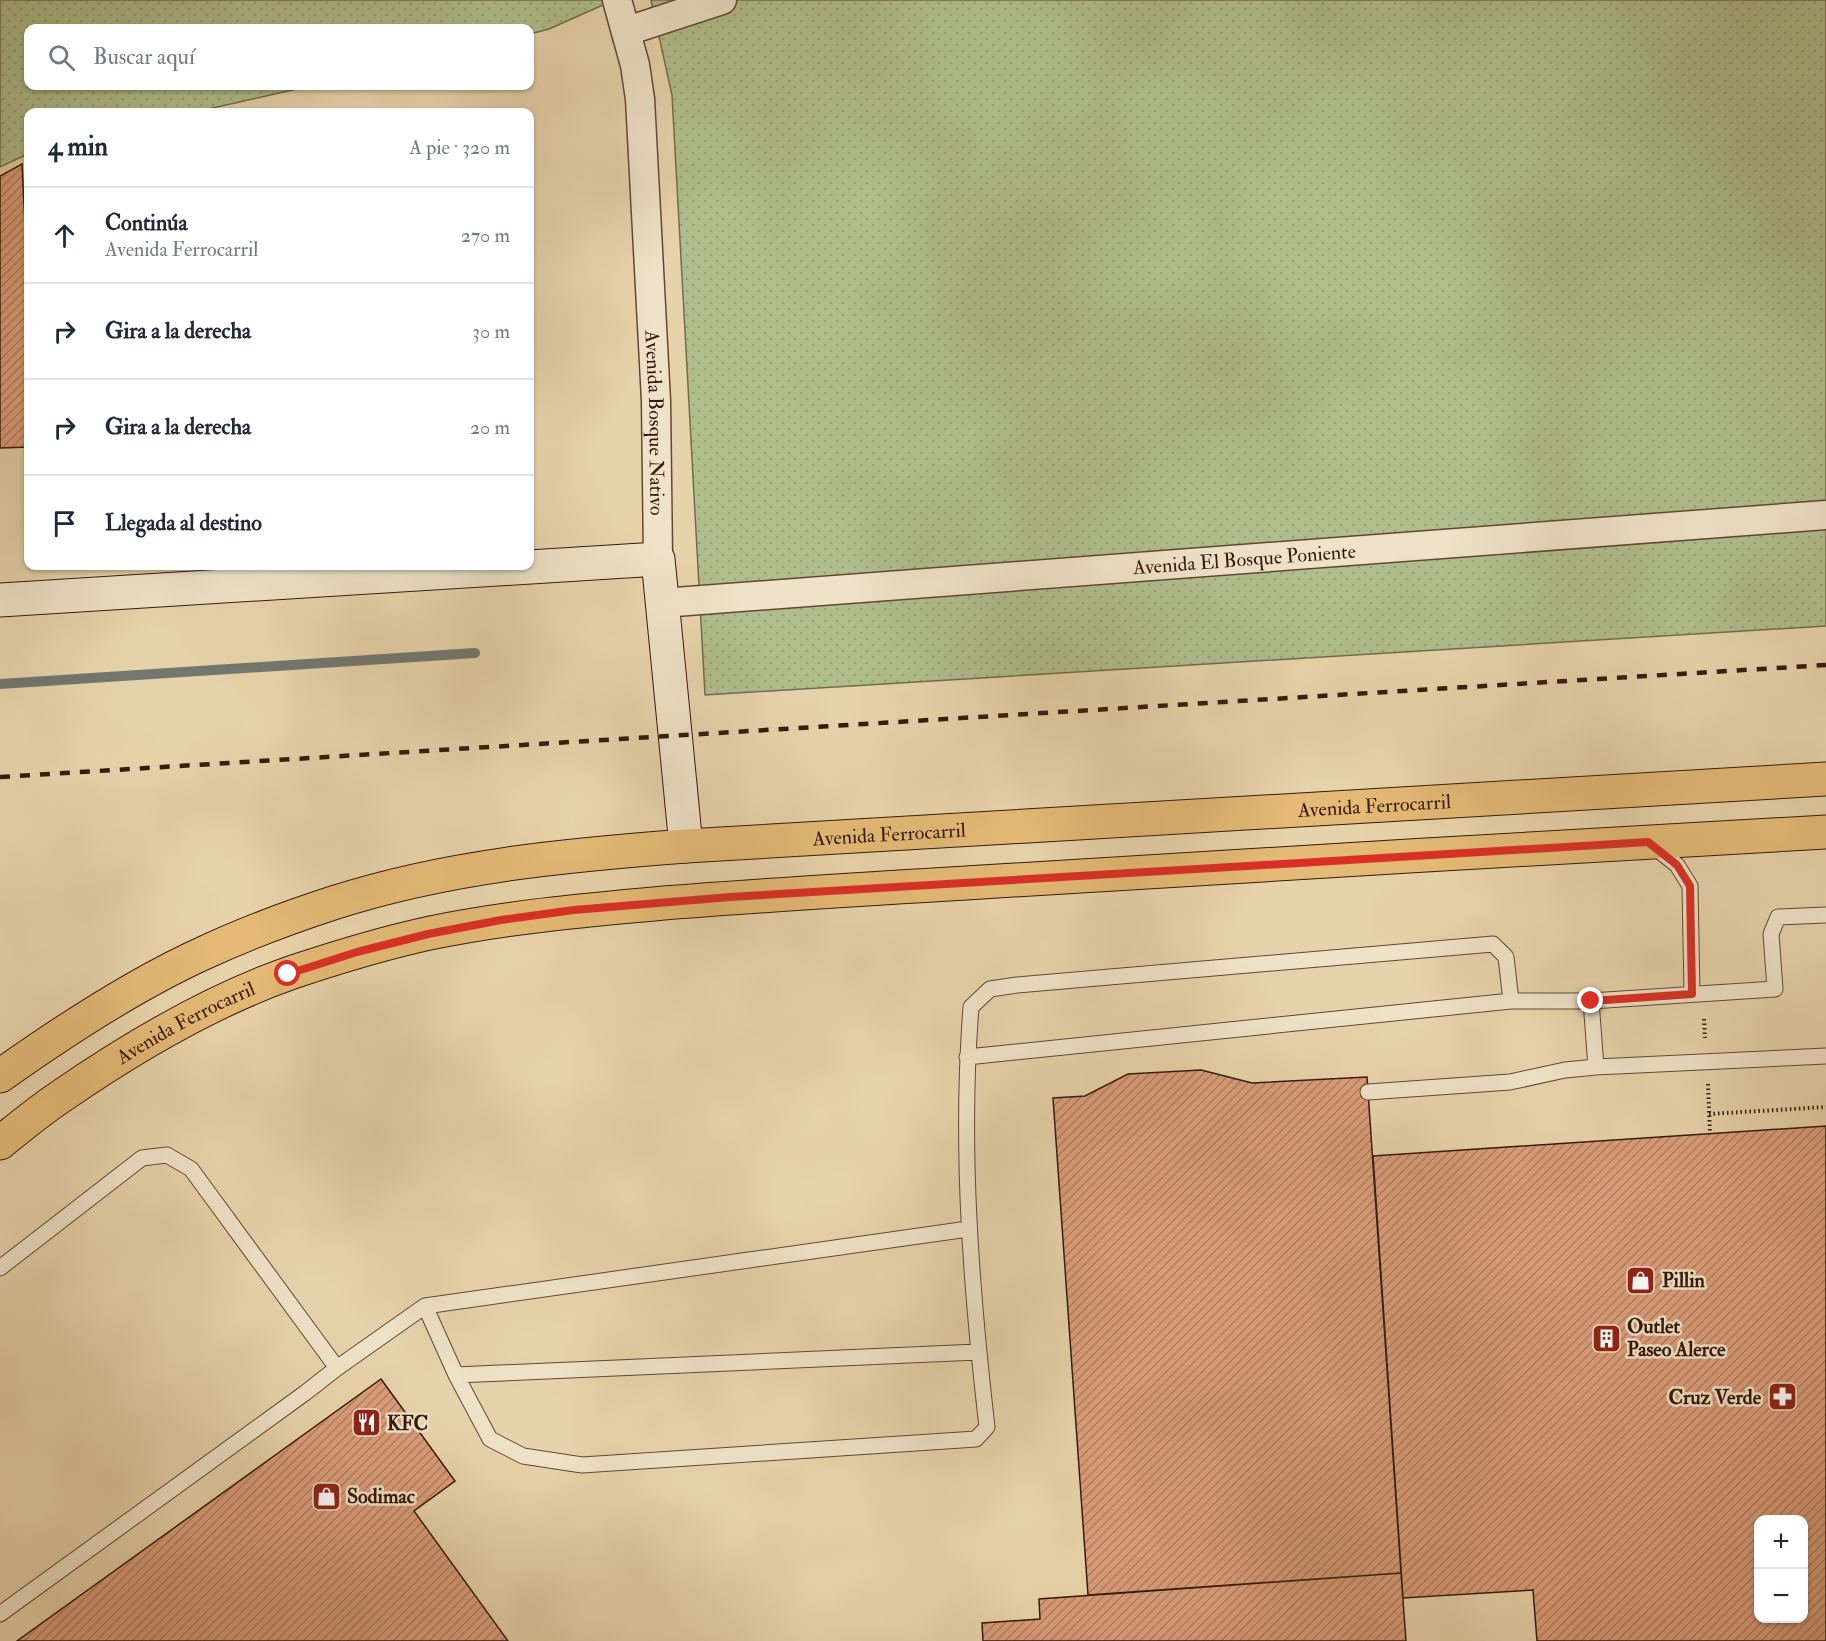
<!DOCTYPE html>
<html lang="es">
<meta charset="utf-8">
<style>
:root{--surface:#fff;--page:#f2f2f3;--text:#1f2937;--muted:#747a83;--line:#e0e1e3}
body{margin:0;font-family:"IM FELL Double Pica",serif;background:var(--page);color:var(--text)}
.controls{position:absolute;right:18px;bottom:18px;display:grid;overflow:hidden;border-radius:12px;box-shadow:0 2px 4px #0004}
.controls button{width:54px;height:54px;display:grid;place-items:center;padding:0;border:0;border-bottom:2px solid var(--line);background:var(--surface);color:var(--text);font:30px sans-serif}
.stop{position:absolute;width:18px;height:18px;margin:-14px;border:4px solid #d93025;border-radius:50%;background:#fff}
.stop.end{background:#d93025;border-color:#fff;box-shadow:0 2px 6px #0008}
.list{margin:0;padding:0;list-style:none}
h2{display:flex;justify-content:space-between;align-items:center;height:78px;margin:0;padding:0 24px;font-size:26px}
h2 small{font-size:20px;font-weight:400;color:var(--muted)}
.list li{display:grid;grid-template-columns:39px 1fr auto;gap:18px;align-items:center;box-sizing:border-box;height:96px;padding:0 24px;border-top:2px solid var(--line)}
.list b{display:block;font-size:22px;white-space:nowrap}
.list p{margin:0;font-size:20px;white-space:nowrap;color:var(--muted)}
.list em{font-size:20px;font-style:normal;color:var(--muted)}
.icon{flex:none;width:33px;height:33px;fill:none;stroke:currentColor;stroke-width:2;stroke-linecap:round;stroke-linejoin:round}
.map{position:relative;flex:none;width:1826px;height:1641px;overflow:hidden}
.search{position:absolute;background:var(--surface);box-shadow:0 2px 4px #0004;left:24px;top:24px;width:510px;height:66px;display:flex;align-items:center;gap:15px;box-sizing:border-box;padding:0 21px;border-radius:12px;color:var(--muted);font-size:22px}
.panel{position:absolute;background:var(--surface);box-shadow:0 2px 4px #0004;left:24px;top:108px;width:510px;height:462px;border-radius:12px}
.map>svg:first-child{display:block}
.grass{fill:url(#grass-dots);stroke:#736c4c;stroke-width:1.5}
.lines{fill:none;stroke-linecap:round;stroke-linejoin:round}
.stream{stroke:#737770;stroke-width:10}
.building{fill:url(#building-hatch);stroke:#36190b;stroke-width:1.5;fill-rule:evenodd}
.lane-casing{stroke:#624833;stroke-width:17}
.street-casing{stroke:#624833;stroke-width:31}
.secondary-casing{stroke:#36190b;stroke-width:35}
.primary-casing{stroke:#36190b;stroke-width:35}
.path{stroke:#36190b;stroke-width:4;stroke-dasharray:1.5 3;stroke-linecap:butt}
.lane{stroke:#efe2c8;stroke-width:15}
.street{stroke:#efe2c8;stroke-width:28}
.secondary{stroke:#efe2c8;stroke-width:33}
.primary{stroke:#e4ba76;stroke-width:33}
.rail{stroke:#36190b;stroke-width:4.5;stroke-dasharray:10 10;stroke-linecap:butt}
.route{stroke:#d93025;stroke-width:8}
.labels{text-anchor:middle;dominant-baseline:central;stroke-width:5;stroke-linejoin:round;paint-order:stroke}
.street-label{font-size:20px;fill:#36190b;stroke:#efe2c8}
.poi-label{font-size:20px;font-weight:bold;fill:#36190b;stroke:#efe2c8;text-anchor:start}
</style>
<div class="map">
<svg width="1826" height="1641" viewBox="0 0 1826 1641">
<defs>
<pattern id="grass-dots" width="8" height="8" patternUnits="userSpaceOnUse" patternTransform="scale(1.5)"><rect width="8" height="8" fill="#b0be8d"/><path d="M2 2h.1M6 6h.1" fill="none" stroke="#98a378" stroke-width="1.8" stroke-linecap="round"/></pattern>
<pattern id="building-hatch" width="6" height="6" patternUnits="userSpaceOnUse" patternTransform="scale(1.5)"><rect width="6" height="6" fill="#da9d7a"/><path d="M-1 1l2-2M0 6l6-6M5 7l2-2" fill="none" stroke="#b27f62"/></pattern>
</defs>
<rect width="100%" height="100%" fill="#e7d3ab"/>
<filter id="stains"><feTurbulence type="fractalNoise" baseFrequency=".00333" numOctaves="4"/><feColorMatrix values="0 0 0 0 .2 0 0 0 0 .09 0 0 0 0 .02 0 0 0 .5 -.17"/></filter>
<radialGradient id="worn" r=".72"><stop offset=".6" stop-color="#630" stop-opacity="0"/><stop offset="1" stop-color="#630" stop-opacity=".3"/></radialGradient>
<path class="grass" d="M0 0H614L549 29 530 34V28H28V86H310L195 112H28V154L0 167Z
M651 0H1826V626L705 695 672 95Z"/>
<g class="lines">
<path class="stream" d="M0 684 475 653"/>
</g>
<path class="building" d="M22 164 28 285V447L0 448V176Z
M1201 1070 1252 1083 1367 1077 1401 1573 1088 1595 1053 1098 1085 1096 1128 1074Z
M1826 1126V1641H1537L1533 1590 1403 1598 1373 1156ZM1758 1520H1804V1618H1758Z
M381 1379 455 1481 414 1511 508 1641H17Z
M1401 1573 1406 1641H983L982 1623 1040 1619 1039 1599Z"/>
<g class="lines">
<defs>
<path id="lane" d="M1652 845 1677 865 1690 886 1692 994
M967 1057 1511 1001H1591
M1596 1067 1591 1001 1775 989 1771 934 1778 917 1826 915
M1368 1092 1510 1082 1565 1070 1596 1067 1826 1056
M0 1268 142 1158 167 1155 191 1169 337 1368
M425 1306 456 1375 490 1439 523 1456 582 1465 976 1439 987 1427C971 1288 960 1147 971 1007L990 989 1017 985 1493 944 1506 957 1511 1001
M456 1375 978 1352
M0 1614 305 1393 337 1368 425 1306 968 1229"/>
<g id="street">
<path id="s1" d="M617 0 635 65 640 99 656 401 658 559"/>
<path d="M627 31 722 0"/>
<path id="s2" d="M662 603 1826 515"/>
</g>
<path id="secondary" d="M0 600 658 559 686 846"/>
<g id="primary">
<path id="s3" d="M0 1076C62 1032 137 983 206 952 247 933 290 917 333 903 447 866 568 855 686 846L1826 779"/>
<path id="s4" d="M0 1143C20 1127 39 1111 60 1097 131 1048 212 1000 293 972 338 957 384 943 430 933 507 917 586 910 664 903 765 895 866 889 966 883 1253 865 1539 848 1826 832"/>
</g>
</defs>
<use href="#lane" class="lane-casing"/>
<use href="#street" class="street-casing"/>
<use href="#secondary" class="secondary-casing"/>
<use href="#primary" class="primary-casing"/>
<path class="path" d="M1704 1019 1705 1038
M1708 1084 1710 1134
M1709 1114 1826 1107"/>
<use href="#lane" class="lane"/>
<use href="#street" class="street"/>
<use href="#secondary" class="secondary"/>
<use href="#primary" class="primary"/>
<path class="rail" d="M0 777 1826 665"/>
</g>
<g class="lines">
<path class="route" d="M288 974 357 952 428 934 501 920 574 910 730 897 1648 842 1677 865 1690 886 1692 994 1591 1001"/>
</g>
<defs>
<symbol id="shop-square" viewBox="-11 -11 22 22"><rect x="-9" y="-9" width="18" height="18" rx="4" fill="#8f2418" stroke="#efe2c8"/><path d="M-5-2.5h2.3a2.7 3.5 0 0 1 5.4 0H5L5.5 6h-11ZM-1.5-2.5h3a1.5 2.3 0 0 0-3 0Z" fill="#fff"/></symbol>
<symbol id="building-square" viewBox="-11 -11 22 22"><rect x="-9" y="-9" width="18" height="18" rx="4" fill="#8f2418" stroke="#efe2c8"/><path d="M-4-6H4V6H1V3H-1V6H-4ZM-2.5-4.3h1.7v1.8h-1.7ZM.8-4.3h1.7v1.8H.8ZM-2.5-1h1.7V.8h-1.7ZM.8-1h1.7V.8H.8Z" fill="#fff"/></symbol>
<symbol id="pharmacy-square" viewBox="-11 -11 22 22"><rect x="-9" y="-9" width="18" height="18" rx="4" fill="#8f2418" stroke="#efe2c8"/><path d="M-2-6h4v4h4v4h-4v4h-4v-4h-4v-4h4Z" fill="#fff"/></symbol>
<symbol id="restaurant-square" viewBox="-11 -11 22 22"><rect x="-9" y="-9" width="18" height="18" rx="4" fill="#8f2418" stroke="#efe2c8"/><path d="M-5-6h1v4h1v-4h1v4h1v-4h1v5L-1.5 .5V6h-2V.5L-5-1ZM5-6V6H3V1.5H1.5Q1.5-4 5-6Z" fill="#fff"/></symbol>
</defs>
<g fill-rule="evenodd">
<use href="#shop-square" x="1624" y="1264" width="33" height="33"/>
<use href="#building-square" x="1590" y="1322" width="33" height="33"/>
<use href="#pharmacy-square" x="1766" y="1380" width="33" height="33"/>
<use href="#restaurant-square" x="350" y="1406" width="33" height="33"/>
<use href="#shop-square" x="310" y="1480" width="33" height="33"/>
</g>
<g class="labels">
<g class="street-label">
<text stroke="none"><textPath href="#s1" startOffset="426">Avenida Bosque Nativo</textPath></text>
<text stroke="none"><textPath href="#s2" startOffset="584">Avenida El Bosque Poniente</textPath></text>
<text stroke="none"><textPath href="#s3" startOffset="1425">Avenida Ferrocarril</textPath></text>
<text stroke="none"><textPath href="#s3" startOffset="939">Avenida Ferrocarril</textPath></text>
<text stroke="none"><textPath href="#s4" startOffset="222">Avenida Ferrocarril</textPath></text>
</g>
<g class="poi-label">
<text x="1662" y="1280">Pillin</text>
<text x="1627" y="1326">Outlet<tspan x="1627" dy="23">Paseo Alerce</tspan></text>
<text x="1761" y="1397" text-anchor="end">Cruz Verde</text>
<text x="387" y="1423">KFC</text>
<text x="347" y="1496">Sodimac</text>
</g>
</g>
<rect width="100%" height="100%" filter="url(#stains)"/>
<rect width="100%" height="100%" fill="url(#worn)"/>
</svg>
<div class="controls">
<button>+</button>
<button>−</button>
</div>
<div class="stop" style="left:288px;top:974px"></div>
<div class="stop end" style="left:1591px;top:1001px"></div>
<div class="search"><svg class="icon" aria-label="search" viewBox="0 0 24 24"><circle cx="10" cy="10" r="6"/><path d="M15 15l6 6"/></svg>Buscar aquí</div>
<section class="panel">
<h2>4 min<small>A pie · 320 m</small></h2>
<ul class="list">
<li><svg class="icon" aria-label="ahead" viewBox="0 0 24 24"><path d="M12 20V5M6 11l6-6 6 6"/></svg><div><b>Continúa</b><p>Avenida Ferrocarril</p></div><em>270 m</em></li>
<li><svg class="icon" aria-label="right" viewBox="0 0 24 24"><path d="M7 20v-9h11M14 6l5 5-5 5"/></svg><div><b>Gira a la derecha</b></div><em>30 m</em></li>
<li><svg class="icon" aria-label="right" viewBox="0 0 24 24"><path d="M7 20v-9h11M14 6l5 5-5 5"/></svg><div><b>Gira a la derecha</b></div><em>20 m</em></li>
<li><svg class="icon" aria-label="arrive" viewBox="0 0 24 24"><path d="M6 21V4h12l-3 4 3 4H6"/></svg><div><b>Llegada al destino</b></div></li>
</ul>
</section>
</div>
